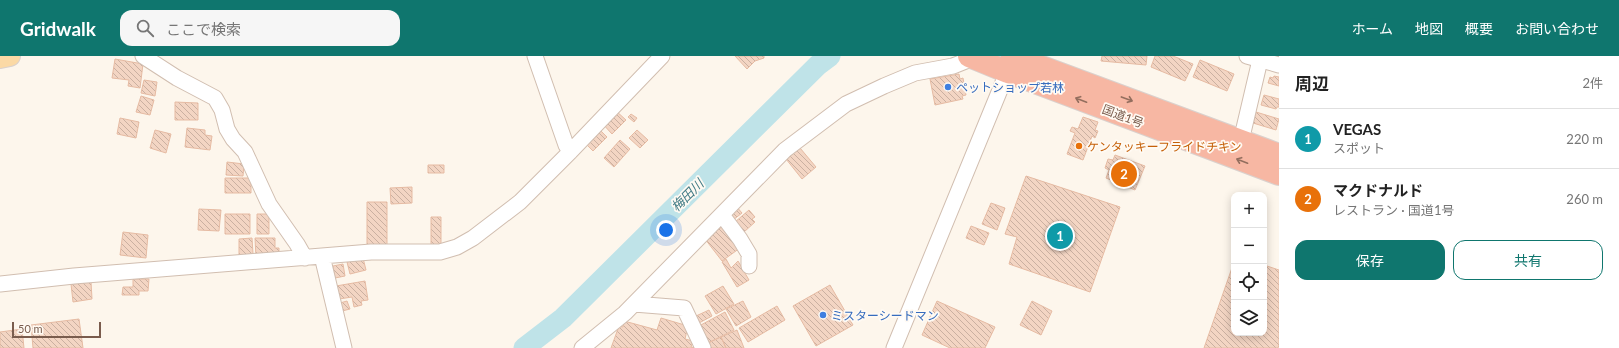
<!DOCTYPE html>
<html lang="ja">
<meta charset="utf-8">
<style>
:root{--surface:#fff;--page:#f6f6f6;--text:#222;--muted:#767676;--line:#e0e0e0;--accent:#0f766e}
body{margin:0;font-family:Lato,"Noto Sans JP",sans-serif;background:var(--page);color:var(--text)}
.controls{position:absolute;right:12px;bottom:12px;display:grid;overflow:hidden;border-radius:8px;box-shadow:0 2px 10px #0003}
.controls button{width:36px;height:36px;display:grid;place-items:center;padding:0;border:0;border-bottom:1px solid var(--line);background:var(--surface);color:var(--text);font:20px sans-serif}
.scale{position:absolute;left:12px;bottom:10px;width:89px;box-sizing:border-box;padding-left:4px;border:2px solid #7a5c4d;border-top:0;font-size:11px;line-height:14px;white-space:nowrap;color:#7a5c4d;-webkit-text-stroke:3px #fffaf3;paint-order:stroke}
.you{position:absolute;left:666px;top:174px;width:14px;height:14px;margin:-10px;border:3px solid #fff;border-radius:50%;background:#1a73e8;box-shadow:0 0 0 6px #1a73e833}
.badge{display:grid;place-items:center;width:26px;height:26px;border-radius:50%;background:var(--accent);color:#fff;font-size:13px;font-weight:700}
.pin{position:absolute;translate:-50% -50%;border:2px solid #fff;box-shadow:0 1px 4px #0006}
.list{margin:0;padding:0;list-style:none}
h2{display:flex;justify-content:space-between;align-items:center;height:52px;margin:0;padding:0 16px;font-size:17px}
h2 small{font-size:13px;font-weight:400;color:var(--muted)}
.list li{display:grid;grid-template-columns:26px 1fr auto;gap:12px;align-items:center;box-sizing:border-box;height:60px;padding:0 16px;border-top:1px solid var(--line)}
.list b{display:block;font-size:15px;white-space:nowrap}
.list p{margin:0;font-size:13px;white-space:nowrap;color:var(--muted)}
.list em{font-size:13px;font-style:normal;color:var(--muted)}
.actions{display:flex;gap:8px;padding:12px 16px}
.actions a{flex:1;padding:9px 0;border:1px solid var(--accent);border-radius:12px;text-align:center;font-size:14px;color:var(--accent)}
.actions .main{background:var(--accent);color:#fff}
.icon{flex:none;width:22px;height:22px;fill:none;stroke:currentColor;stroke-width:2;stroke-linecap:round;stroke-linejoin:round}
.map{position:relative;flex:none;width:1279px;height:292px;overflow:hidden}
header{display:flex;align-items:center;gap:24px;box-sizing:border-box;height:56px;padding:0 20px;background:var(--accent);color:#fff}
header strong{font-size:19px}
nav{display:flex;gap:22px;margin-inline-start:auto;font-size:14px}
.search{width:280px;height:36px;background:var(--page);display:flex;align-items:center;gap:10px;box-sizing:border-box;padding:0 14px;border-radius:12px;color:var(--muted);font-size:15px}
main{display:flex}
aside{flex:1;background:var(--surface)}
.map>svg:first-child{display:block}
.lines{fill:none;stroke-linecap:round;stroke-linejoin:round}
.river{stroke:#bfe3e8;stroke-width:21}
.building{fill:url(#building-back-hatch);stroke:#e6bba3}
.minor-casing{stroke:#d1beb0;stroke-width:17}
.major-casing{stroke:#dad1cd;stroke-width:22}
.highway-casing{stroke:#dad1cd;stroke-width:24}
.minor{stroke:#fff;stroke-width:15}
.major{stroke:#fbd9a5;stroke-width:20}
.highway{stroke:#f7b7a3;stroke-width:22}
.oneway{stroke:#936e5e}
.shop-dot{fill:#3f7fe0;stroke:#fffaf3;stroke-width:1.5}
.food-dot{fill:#e8710a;stroke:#fffaf3;stroke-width:1.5}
.labels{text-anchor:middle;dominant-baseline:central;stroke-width:3.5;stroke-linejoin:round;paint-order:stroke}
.shop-label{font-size:12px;fill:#366cbe;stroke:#fffaf3;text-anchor:start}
.street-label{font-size:12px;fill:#7a5c4d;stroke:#fffaf3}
.food-label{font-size:12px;fill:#c56008;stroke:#fffaf3;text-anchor:start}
.water-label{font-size:13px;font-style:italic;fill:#437c86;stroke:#fffaf3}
</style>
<header>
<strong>Gridwalk</strong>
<div class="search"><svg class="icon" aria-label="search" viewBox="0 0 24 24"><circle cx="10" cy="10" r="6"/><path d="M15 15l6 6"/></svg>ここで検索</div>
<nav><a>ホーム</a><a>地図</a><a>概要</a><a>お問い合わせ</a></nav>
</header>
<main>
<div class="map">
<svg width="1279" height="292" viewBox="0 0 1279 292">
<defs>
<pattern id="building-back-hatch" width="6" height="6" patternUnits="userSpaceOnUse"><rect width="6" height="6" fill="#f3d5c3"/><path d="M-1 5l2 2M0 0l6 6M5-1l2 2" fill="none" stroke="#cab0a1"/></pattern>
</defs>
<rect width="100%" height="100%" fill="#fdf6ec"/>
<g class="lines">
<path class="river" d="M524 292 563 262 818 9 830 0"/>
</g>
<path class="building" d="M735 0H764V2L755 5 747 13Z
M1102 0H1147L1146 9 1101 5Z
M1155 0H1173L1193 8 1185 25 1151 11Z
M115 3 143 8 140 32 128 30 129 24 112 22Z
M1200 4 1234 18 1227 35 1193 21Z
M959 18 960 23 963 22 966 39 962 40 963 43 935 49 930 23Z
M1274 20 1279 21V30L1268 27 1270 21 1273 22Z
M144 24 157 26 155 40 141 37Z
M1264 39 1279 43V51H1277L1276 53 1261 49Z
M141 40 154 44 150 59 136 56Z
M175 46 198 47V64H175Z
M615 54 626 64 612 78 602 67Z
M1256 56 1279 63 1276 74 1253 67Z
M631 58 637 62 634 66 628 61Z
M1083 61 1098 66 1095 74 1098 75 1095 82 1092 80 1083 104 1067 98 1075 77 1070 75 1072 71 1078 73Z
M120 62 139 66 136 82 117 78Z
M187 72 205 74V79L212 80 210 94 185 91Z
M599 73 607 81 593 95 585 87Z
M155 74 171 78 166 97 150 92Z
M637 74 648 84 640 92 629 82Z
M620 84 630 93 614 111 604 102Z
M800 92 816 111 802 123 786 103Z
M1115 99 1145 110 1135 134 1106 122 1109 114 1105 112 1108 103 1113 104Z
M227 106 244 108 243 120 226 119Z
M428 109H444V117H428Z
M1026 120 1120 151 1090 236 1009 208 1017 181 1005 178Z
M225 122H251V137H225Z
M412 131V147L391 148 390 132Z
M367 146H387V191H367Z
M991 147 1005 152 997 174 982 168Z
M736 150 742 157 733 164 727 157Z
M199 153 221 154 219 175 198 174Z
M749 154 755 161 752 163 755 166 744 176 735 166Z
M225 158H250V178H225Z
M257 158H269V178H257Z
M431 161H441V191H431Z
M723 170 740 192 722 205 705 183Z
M971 170 989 177 984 189 966 182Z
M123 176 148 179 146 202 120 199Z
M252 182 253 198 239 199V183Z
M255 182H275V192H279V201L256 202Z
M363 202 366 214 350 218 347 206Z
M726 203 731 212 738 205 749 224 737 231 722 206Z
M1234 206V277H1264V209L1279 214V289L1278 292H1204Z
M343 208 345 220 335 222 333 210Z
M133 223H149L148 235H139V239H122L123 231H133Z
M365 225 368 244 361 245 362 249 354 251 352 241 339 243 336 230Z
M91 226 92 243 73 246 71 228Z
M830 229 853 269 816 290 793 250Z
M723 230 734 248 716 258 705 240Z
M347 245 350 253 342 255 340 247Z
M743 245 751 261 736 270 726 253Z
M937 245 995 271 985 292H950L922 279Z
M1032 245 1052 255 1041 279 1020 269Z
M777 250 785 264 748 286 739 272Z
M709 254 712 260 699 267 696 260Z
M725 256 734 274 708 287 699 270Z
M661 262 688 270 685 283 693 285 691 291 696 292H611L619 270 623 271 624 265 657 274Z
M79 263 83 292H33L31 269Z
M22 273 24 292H0V276Z
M737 274 744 292H726L721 281Z
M721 281 726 292H710L708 287Z"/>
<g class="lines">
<defs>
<path id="minor" d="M143 0 177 22 215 42 222 54 227 73 233 83 245 96 269 148 297 188 305 202
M535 0 566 89 570 96
M1247 0 1279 9
M1241 85 1260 4
M722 159 740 183 749 198V210
M322 200 344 292
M0 228 74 220 371 196H440L457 191 473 182 520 146 570 96 662 0
M634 248 684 252 703 292
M582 292 625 257 785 94 846 48 884 30 915 17 953 10 973 2
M894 292 1011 7"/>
<path id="major" d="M0 2 10 0"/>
<path id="highway" d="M969 0 1008 16 1279 118
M1012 0 1279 99"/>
</defs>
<use href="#minor" class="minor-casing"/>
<use href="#major" class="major-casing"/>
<use href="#highway" class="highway-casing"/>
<use href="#minor" class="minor"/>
<use href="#major" class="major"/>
<use href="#highway" class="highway"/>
</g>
<defs><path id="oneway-shaft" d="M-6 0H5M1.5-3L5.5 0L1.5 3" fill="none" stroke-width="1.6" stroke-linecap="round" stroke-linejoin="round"/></defs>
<g class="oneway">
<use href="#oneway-shaft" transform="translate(1127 43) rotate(20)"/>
<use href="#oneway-shaft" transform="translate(1081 44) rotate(-159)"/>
<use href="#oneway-shaft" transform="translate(1242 105) rotate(-159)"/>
</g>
<g class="shop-dot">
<circle cx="948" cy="31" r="4"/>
<circle cx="823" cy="259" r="4"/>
</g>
<circle class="food-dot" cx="1079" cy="90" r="4"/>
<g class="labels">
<g class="shop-label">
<text x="956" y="31">ペットショップ若林</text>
<text x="831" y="259">ミスターシードマン</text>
</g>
<g class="street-label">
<text transform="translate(1123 60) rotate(21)">国道1号</text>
</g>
<g class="food-label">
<text x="1087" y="90">ケンタッキーフライドチキン</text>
</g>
<g class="water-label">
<text transform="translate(687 139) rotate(-45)">梅田川</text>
</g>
</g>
</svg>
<div class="controls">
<button>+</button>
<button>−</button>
<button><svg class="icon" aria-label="locate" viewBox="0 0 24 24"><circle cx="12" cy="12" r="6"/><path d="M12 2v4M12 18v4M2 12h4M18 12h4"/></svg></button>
<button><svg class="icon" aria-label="layers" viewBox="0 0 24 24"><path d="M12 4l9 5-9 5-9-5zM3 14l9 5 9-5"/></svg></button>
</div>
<div class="scale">50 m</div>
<div class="you"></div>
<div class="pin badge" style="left:1060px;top:180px;background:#0f9aa8">1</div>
<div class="pin badge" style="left:1124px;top:118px;background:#e8710a">2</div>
</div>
<aside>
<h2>周辺<small>2件</small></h2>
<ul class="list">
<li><span class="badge" style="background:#0f9aa8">1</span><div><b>VEGAS</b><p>スポット</p></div><em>220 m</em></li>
<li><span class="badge" style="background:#e8710a">2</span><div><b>マクドナルド</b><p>レストラン · 国道1号</p></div><em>260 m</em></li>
</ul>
<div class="actions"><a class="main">保存</a><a>共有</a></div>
</aside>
</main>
